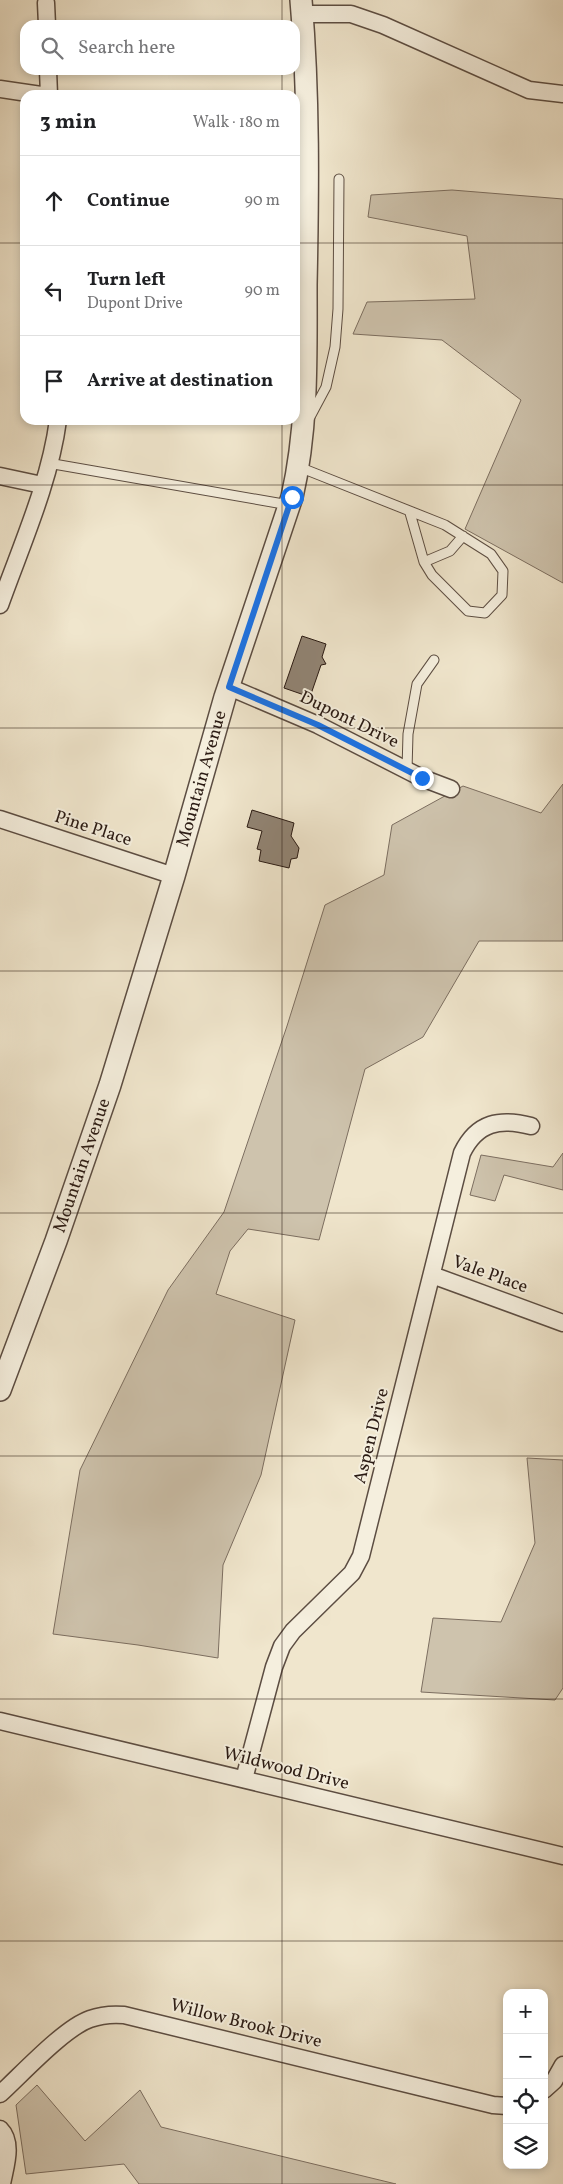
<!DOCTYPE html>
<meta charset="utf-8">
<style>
:root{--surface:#fff;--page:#f2f2f2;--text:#202124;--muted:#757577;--line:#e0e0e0}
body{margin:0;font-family:Vollkorn,serif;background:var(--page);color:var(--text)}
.controls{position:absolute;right:15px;bottom:15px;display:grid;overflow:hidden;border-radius:10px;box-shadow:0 2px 8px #0003}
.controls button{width:45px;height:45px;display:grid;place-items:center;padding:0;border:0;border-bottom:1px solid var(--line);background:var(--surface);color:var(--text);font:25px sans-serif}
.stop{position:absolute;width:15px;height:15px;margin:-11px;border:4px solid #1a73e8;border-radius:50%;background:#fff}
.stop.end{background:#1a73e8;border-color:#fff;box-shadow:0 1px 5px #0008}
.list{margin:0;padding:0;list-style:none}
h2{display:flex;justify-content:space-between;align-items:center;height:65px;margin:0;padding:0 20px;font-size:21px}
h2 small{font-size:16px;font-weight:400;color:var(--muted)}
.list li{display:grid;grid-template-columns:32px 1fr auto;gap:15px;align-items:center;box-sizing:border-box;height:90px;padding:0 20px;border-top:1px solid var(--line)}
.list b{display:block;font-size:19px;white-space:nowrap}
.list p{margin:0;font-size:16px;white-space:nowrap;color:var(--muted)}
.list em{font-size:16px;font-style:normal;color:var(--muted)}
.icon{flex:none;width:28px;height:28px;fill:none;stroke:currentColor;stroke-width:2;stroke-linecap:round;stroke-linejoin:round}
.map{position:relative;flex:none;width:563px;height:2184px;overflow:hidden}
.search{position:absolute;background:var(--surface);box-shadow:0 2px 8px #0003;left:20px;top:20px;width:280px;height:55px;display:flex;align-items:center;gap:12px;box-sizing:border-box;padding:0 18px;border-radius:15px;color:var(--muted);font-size:19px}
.panel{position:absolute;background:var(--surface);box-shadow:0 2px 8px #0003;left:20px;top:90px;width:280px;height:335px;border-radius:15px}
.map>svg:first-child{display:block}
.green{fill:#cec3ad;stroke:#7c6e60}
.building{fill:#918474;stroke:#2a1a13}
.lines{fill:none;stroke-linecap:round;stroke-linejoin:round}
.service-casing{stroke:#5c4d42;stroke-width:11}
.minor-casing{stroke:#5c4d42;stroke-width:19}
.tertiary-casing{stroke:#5c4d42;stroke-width:24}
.service{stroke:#f5efde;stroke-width:9}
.minor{stroke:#f5efde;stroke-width:16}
.tertiary{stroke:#f5efde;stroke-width:21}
.route{stroke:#1a73e8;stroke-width:6}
.grid{fill:none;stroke:#2a1a13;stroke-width:1;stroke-opacity:0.55}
.labels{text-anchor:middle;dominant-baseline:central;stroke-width:4;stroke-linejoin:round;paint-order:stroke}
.street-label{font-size:18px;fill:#2a1a13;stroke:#f5efde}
</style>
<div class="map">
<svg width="563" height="2184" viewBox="0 0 563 2184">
<rect width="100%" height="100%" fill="#f0e6cd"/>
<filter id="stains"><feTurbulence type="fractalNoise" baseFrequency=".004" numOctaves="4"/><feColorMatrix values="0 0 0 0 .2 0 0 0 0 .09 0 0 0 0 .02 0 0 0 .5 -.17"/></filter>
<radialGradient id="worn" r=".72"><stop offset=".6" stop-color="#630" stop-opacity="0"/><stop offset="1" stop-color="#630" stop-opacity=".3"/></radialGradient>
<path class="green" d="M452 190 563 199V583L465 529 521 400 442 340 353 334 367 302 475 299 467 236 368 217 371 195Z
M563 784V941H479L423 1037 365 1069 319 1240 248 1229 230 1251 216 1294 295 1320 261 1475 223 1565 218 1658 138 1645 53 1634 80 1470 168 1290 224 1212 287 1026 325 905 384 875 392 825 463 786 541 813Z
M563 1153V1190L504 1175 495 1201 470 1195 481 1155 553 1167Z
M527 1458 563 1460V1688L555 1700 421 1692 433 1618 501 1622 535 1543Z
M37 2085 85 2141 140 2090 161 2127 396 2184H139L124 2164 26 2174 16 2105Z"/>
<path class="building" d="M302 636 326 644 322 657 326 664 321 665 310 697 284 688Z
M252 810 294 823 291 836 299 848 297 858 291 859 289 868 259 861 261 850 257 849 262 831 247 827Z"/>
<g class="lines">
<defs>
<path id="service" d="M310 417 326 387 335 347 338 309 339 179
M48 463 289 505
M299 467 445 525 491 554 503 571 502 595 485 613 468 611 432 575 424 562 410 513
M424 562 450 551 463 536
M407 770 408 734 417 684 434 660"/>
<path id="minor" d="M46 3 47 25
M302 14H351L383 25 529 90 563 94
M48 70 49 95
M0 89 41 95
M0 476 42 485
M0 605C21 546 50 482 58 420
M229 687 318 725 422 778 451 789
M0 819 174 876
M432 1275 563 1323
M0 1721 563 1856
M244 1779 274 1667 282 1646 293 1631 352 1573 361 1556 462 1153C477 1122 500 1118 531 1126
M544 2090 554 2081 563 2065
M0 2094C22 2074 64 2028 90 2019 101 2015 112 2014 124 2015L493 2105 507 2106
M0 2129C14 2143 5 2167 2 2184"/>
<g id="tertiary">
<path id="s1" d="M0 1390 56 1241 110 1085 174 876 225 697 292 497C308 427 306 356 306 285 308 190 309 95 301 0"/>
</g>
</defs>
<use href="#service" class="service-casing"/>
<use href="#minor" class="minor-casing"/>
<use href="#tertiary" class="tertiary-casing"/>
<use href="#service" class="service"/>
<use href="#minor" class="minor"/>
<use href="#tertiary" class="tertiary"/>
</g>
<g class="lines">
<path class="route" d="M292 497 229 687 318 725 422 778"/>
</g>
<path class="grid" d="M282 0V25M282 70V95M0 243H25M295 243H563M282 420V2184M0 485H563M0 728H563M0 971H563M0 1213H563M0 1456H563M0 1699H563M0 1941H563"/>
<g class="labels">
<g class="street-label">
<text transform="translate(349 720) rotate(26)">Dupont Drive</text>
<text stroke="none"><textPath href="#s1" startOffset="644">Mountain Avenue</textPath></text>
<text transform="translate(93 829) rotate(18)">Pine Place</text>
<text stroke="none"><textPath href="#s1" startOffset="239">Mountain Avenue</textPath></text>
<text transform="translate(490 1275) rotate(20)">Vale Place</text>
<text transform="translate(372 1436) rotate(-76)">Aspen Drive</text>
<text transform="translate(286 1769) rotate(14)">Wildwood Drive</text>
<text transform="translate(246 2024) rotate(14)">Willow Brook Drive</text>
</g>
</g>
<rect width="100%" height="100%" filter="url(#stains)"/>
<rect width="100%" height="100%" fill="url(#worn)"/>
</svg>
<div class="controls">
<button>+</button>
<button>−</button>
<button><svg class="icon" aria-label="locate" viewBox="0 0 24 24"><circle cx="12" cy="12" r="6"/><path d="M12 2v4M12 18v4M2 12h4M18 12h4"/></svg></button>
<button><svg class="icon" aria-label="layers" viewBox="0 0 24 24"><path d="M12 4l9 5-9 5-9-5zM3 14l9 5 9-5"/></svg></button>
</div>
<div class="stop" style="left:292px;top:497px"></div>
<div class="stop end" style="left:422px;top:778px"></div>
<div class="search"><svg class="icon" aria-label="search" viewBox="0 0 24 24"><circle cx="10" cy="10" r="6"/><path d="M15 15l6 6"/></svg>Search here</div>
<section class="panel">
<h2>3 min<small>Walk · 180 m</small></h2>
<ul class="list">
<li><svg class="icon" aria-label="ahead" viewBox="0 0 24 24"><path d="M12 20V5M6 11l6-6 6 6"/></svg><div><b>Continue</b></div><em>90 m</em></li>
<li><svg class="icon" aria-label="left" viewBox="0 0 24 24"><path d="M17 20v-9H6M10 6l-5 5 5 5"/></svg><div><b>Turn left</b><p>Dupont Drive</p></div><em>90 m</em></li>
<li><svg class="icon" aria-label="arrive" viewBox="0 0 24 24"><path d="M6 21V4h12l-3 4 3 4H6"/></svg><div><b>Arrive at destination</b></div></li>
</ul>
</section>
</div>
